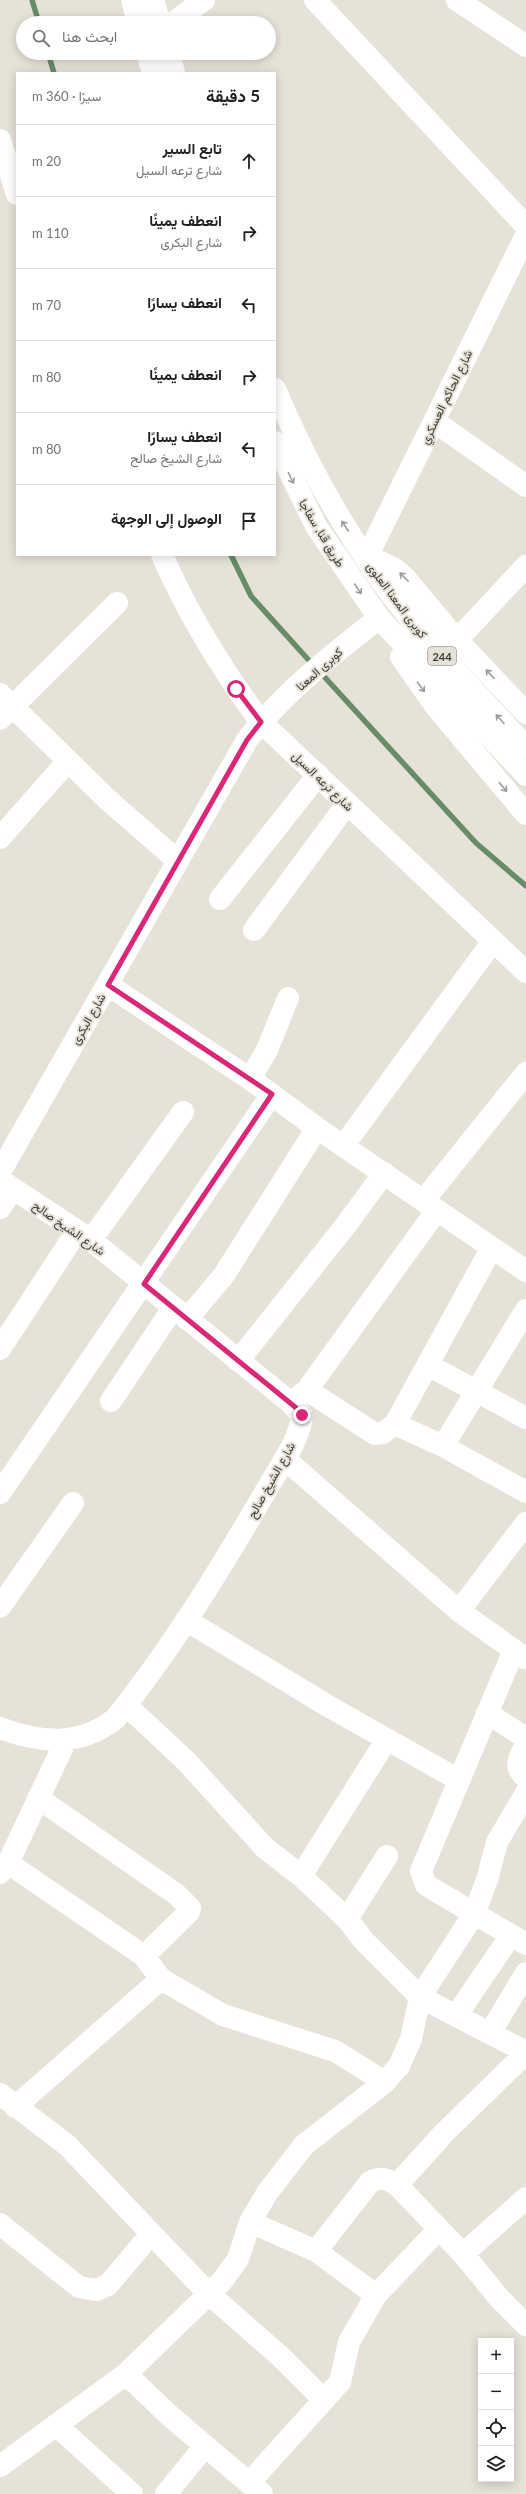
<!DOCTYPE html>
<html lang="ar">
<meta charset="utf-8">
<style>
:root{--surface:#fff;--page:#f2f2f2;--text:#202124;--muted:#757577;--line:#e0e0e0}
body{margin:0;font-family:Lato,Vazirmatn,sans-serif;background:var(--page);color:var(--text);direction:rtl}
.controls{position:absolute;right:12px;bottom:12px;display:grid;overflow:hidden;border-radius:0px;box-shadow:0 2px 10px #0003}
.controls button{width:36px;height:36px;display:grid;place-items:center;padding:0;border:0;border-bottom:1px solid var(--line);background:var(--surface);color:var(--text);font:20px sans-serif}
.stop{position:absolute;width:12px;height:12px;margin:-9px;border:3px solid #db2777;border-radius:50%;background:#fff}
.stop.end{background:#db2777;border-color:#fff;box-shadow:0 1px 4px #0008}
.list{margin:0;padding:0;list-style:none}
h2{display:flex;justify-content:space-between;align-items:center;height:52px;margin:0;padding:0 16px;font-size:17px}
h2 small{font-size:13px;font-weight:400;color:var(--muted)}
.list li{display:grid;grid-template-columns:26px 1fr auto;gap:12px;align-items:center;box-sizing:border-box;height:72px;padding:0 16px;border-top:1px solid var(--line)}
.list b{display:block;font-size:15px;white-space:nowrap}
.list p{margin:0;font-size:13px;white-space:nowrap;color:var(--muted)}
.list em{font-size:13px;font-style:normal;color:var(--muted)}
.icon{flex:none;width:22px;height:22px;fill:none;stroke:currentColor;stroke-width:2;stroke-linecap:round;stroke-linejoin:round}
.map{position:relative;flex:none;width:526px;height:2494px;overflow:hidden;direction:ltr}
.search{position:absolute;background:var(--surface);box-shadow:0 2px 10px #0003;left:16px;top:16px;width:260px;height:44px;display:flex;align-items:center;gap:10px;box-sizing:border-box;padding:0 14px;border-radius:22px;color:var(--muted);font-size:15px}
.panel{position:absolute;background:var(--surface);box-shadow:0 2px 10px #0003;left:16px;top:72px;width:260px;height:484px;border-radius:0px;direction:rtl}
.map>svg:first-child{display:block}
.lines{fill:none;stroke-linecap:round;stroke-linejoin:round}
.stream{stroke:#688c68;stroke-width:5.5}
.minor{stroke:#fff;stroke-width:22}
.highway{stroke:#fff;stroke-width:22}
.oneway{stroke:#9e9d9b}
.route{stroke:#db2777;stroke-width:5}
.labels{text-anchor:middle;dominant-baseline:central;stroke-width:4;stroke-linejoin:round;paint-order:stroke}
.shield{fill:#e7e2d8;stroke:#706d67;stroke-width:1}
.shield-label{font-size:11px;font-weight:bold;fill:#3d3b37}
.street-label{font-size:12px;fill:#3d3b37;stroke:#e7e2d8}
</style>
<div class="map">
<svg width="526" height="2494" viewBox="0 0 526 2494">
<rect width="100%" height="100%" fill="#e7e2d8"/>
<g class="lines">
<path class="stream" d="M32 0 39 23
M48 53 54 73
M231 555 251 596 314 666
M320 672 476 843 526 886"/>
<path class="minor" d="M315 0 526 226
M457 0 526 46
M173 23 204 0
M0 140 17 194
M434 421 526 486
M162 555C188 614 222 670 261 722L526 972
M366 559 526 235
M457 640 526 566
M0 694 108 800 178 861
M0 719 117 603
M0 838 68 761
M220 899 318 775
M254 930 347 804
M108 985 250 1079 317 1128 526 1271
M250 1079 267 1050 288 998
M344 1145 493 941
M0 1172 247 740C283 693 333 654 379 618
M0 1180 91 1240 291 1403 302 1415C301 1438 278 1469 267 1489 221 1568 172 1648 115 1719 79 1747 41 1743 0 1728
M424 1200 526 1073
M0 1208 13 1189
M91 1240 183 1112
M187 1319 224 1275 317 1128
M0 1349 77 1231
M238 1361 346 1225 384 1173
M428 1365 526 1418
M307 1390 375 1434 383 1433 395 1424 491 1249
M296 1399 307 1390 437 1210
M111 1401 173 1308
M395 1424 443 1446 526 1492
M443 1446 526 1310
M285 1459 459 1611 525 1658
M0 1493 272 1094
M0 1607 73 1503
M459 1611 526 1523
M186 1620 328 1706 459 1780
M514 1650 421 1871 426 1885 526 1944
M126 1705 186 1761 265 1848 301 1876 347 1919 364 1941 420 1997 526 2052
M487 1713 526 1738
M526 1743C520 1759 512 1765 526 1778
M38 1798 176 1894 190 1908 189 1912 144 1956
M8 1863 144 1956 161 1979 223 2015 335 2051 385 2082
M0 1873 8 1863 66 1740
M301 1876 387 1739
M347 1919 387 1856
M456 2016 511 1935
M490 2033 526 1973
M0 2094 67 2145 208 2293 281 2357 324 2400
M15 2107 161 1979
M397 2185 444 2133 526 2053
M526 2198 463 2254 500 2299 526 2325
M250 2222 316 2251 376 2295
M0 2224 79 2287 96 2290 108 2285 151 2234
M316 2251 370 2182C381 2176 387 2179 397 2185L463 2254
M126 2374 170 2416 262 2494
M56 2425 132 2494
M0 2466 126 2374 222 2281 238 2259 250 2222 267 2193 304 2145 385 2082 399 2066 411 2039 420 1997 474 1914 487 1880 497 1842 526 1793
M250 2482 340 2382 349 2342 376 2295 439 2229
M166 2494 205 2446"/>
<path class="highway" d="M132 0 138 23
M153 0 160 23
M147 53 153 73
M169 53 174 73
M275 389C306 463 345 533 393 597 434 650 481 698 526 747
M275 442 316 526 379 618 526 775
M366 559 381 562 395 569 406 579 457 640 526 713
M401 657 436 707 526 814"/>
</g>
<defs><path id="oneway-shaft" d="M-6 0H5M1.5-3L5.5 0L1.5 3" fill="none" stroke-width="1.6" stroke-linecap="round" stroke-linejoin="round"/></defs>
<g class="oneway">
<use href="#oneway-shaft" transform="translate(291 478) rotate(64)"/>
<use href="#oneway-shaft" transform="translate(345 526) rotate(-123)"/>
<use href="#oneway-shaft" transform="translate(404 577) rotate(-135)"/>
<use href="#oneway-shaft" transform="translate(358 589) rotate(56)"/>
<use href="#oneway-shaft" transform="translate(490 674) rotate(-133)"/>
<use href="#oneway-shaft" transform="translate(421 687) rotate(53)"/>
<use href="#oneway-shaft" transform="translate(500 719) rotate(-132)"/>
<use href="#oneway-shaft" transform="translate(503 787) rotate(50)"/>
</g>
<g class="lines">
<path class="route" d="M236 689 261 722 247 740 108 985 272 1094 144 1284 300 1411 302 1415"/>
</g>
<g class="labels">
<rect class="shield" x="428" y="647" width="28" height="18" rx="3"/>
<g class="shield-label">
<text x="442" y="656">244</text>
</g>
<g class="street-label">
<text transform="translate(446 397) rotate(-64)">شارع الحاكم العسكري</text>
<text transform="translate(322 533) rotate(59)">طريق قنا, سفاجا</text>
<text transform="translate(397 600) rotate(53)">كوبرى المعنا العلوى</text>
<text transform="translate(319 669) rotate(-42)">كوبرى المعنا</text>
<text transform="translate(323 781) rotate(44)">شارع ترعه السيل</text>
<text transform="translate(88 1019) rotate(-60)">شارع البكرى</text>
<text transform="translate(69 1228) rotate(35)">شارع الشيخ صالح</text>
<text transform="translate(271 1480) rotate(-61)">شارع الشيخ صالح</text>
</g>
</g>
</svg>
<div class="controls">
<button>+</button>
<button>−</button>
<button><svg class="icon" aria-label="locate" viewBox="0 0 24 24"><circle cx="12" cy="12" r="6"/><path d="M12 2v4M12 18v4M2 12h4M18 12h4"/></svg></button>
<button><svg class="icon" aria-label="layers" viewBox="0 0 24 24"><path d="M12 4l9 5-9 5-9-5zM3 14l9 5 9-5"/></svg></button>
</div>
<div class="stop" style="left:236px;top:689px"></div>
<div class="stop end" style="left:302px;top:1415px"></div>
<div class="search"><svg class="icon" aria-label="search" viewBox="0 0 24 24"><circle cx="10" cy="10" r="6"/><path d="M15 15l6 6"/></svg>ابحث هنا</div>
<section class="panel">
<h2>5 دقيقة<small>سيرًا · 360 m</small></h2>
<ul class="list">
<li><svg class="icon" aria-label="ahead" viewBox="0 0 24 24"><path d="M12 20V5M6 11l6-6 6 6"/></svg><div><b>تابع السير</b><p>شارع ترعه السيل</p></div><em>20 m</em></li>
<li><svg class="icon" aria-label="right" viewBox="0 0 24 24"><path d="M7 20v-9h11M14 6l5 5-5 5"/></svg><div><b>انعطف يمينًا</b><p>شارع البكرى</p></div><em>110 m</em></li>
<li><svg class="icon" aria-label="left" viewBox="0 0 24 24"><path d="M17 20v-9H6M10 6l-5 5 5 5"/></svg><div><b>انعطف يسارًا</b></div><em>70 m</em></li>
<li><svg class="icon" aria-label="right" viewBox="0 0 24 24"><path d="M7 20v-9h11M14 6l5 5-5 5"/></svg><div><b>انعطف يمينًا</b></div><em>80 m</em></li>
<li><svg class="icon" aria-label="left" viewBox="0 0 24 24"><path d="M17 20v-9H6M10 6l-5 5 5 5"/></svg><div><b>انعطف يسارًا</b><p>شارع الشيخ صالح</p></div><em>80 m</em></li>
<li><svg class="icon" aria-label="arrive" viewBox="0 0 24 24"><path d="M6 21V4h12l-3 4 3 4H6"/></svg><div><b>الوصول إلى الوجهة</b></div></li>
</ul>
</section>
</div>
